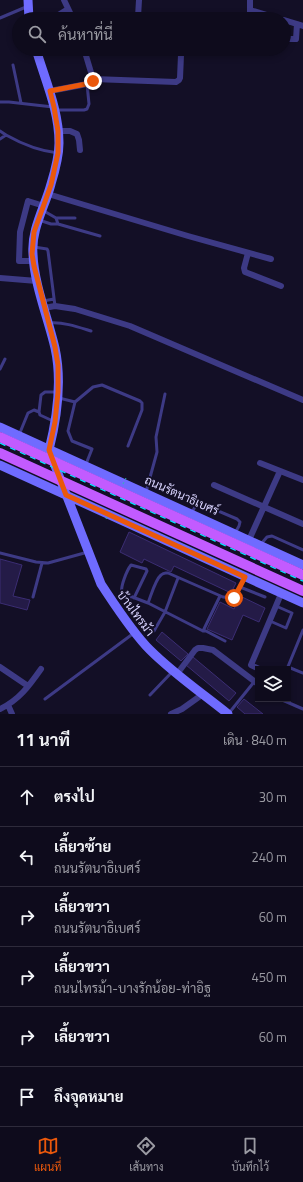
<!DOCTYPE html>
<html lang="th">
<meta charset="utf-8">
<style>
:root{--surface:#0e0b1c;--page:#171425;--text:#f1f3f6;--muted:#9b9ba3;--line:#2e2b3b;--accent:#ea580c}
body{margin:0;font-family:"Titillium Web",Sarabun,sans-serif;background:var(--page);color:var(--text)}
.controls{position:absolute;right:12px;bottom:12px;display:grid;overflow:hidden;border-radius:0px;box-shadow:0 2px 6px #0003}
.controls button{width:36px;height:36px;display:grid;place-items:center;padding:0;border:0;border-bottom:1px solid var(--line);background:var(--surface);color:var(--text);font:20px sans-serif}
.stop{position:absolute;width:12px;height:12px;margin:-9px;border:3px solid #ea580c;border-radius:50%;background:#fff}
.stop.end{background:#ea580c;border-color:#fff;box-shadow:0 1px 4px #0008}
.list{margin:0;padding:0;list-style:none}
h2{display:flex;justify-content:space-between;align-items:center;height:52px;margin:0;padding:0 16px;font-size:17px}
h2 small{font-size:13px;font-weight:400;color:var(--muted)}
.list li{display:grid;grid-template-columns:26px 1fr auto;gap:12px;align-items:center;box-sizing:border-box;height:60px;padding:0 16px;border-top:1px solid var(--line)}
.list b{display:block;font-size:15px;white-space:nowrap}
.list p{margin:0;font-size:13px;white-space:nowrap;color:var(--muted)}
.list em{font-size:13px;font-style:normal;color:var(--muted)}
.icon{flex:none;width:22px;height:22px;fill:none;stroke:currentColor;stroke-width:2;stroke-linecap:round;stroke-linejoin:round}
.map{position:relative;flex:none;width:303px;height:714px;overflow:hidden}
.search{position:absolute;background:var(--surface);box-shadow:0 2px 6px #0003;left:12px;right:12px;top:12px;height:44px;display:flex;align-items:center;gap:10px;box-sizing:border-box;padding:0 14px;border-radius:22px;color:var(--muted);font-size:15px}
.sheet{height:412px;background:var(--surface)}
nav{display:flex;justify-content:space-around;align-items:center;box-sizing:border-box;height:56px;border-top:1px solid var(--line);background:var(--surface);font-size:11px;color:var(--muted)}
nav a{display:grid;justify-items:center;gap:2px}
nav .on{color:var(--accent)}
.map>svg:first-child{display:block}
.building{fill:#241b47;stroke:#3b2d73}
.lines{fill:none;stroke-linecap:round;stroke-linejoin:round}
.lane{stroke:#3d3a85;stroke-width:3}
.street{stroke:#3d3a85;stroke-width:6}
.secondary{stroke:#6f6bff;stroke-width:9}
.rail{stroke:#00e5ff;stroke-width:1.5;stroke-dasharray:6 5;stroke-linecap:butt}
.path-bridge{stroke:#2fb8b0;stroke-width:1;stroke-dasharray:2 3;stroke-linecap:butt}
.primary-bridge{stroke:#c25bff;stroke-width:10}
.route{stroke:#ea580c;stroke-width:5}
.labels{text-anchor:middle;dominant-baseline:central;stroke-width:4;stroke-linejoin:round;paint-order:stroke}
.street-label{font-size:12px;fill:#d9d4ff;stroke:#130f26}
</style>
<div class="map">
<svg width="303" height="714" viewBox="0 0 303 714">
<rect width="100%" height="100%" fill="#130f26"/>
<path class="building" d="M129 532 236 583 231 593 174 566 171 572 144 559 142 563 120 552Z
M0 559 22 565 13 596 30 600 27 610 0 603Z
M240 596 265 608 259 622 243 615 232 640 207 629 220 602 234 609Z
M162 632 188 654 181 661 156 640Z
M193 657 236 693 229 701 186 665Z
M244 699 263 714H245L237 707Z"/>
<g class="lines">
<path class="lane" d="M0 18 26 7
M13 65 21 103
M0 102H9L53 107
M57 110H84L87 109 89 104 87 84
M0 131 6 135
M0 139 6 135C22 144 39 151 58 153
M44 211 56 218 58 224
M56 218H75
M39 220 51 224H58L100 236
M34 247 47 249 48 251 55 306
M43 301 54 299
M50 323C64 322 78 327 91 331
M0 369 5 359
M59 398 75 402
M53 421 40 415 39 412 41 395 45 392H58
M19 435 28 413 34 410 39 412
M86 464 92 449 72 441 68 431 75 402 93 387 102 385 140 401 142 403V410L128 446
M146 492 157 452 156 437 165 394
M192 512C195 507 196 504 202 504L237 519 240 522 239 526 235 533
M261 544 267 537 272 536 303 550
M0 553 36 562 48 563 88 552
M240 587 265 597
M127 595C132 604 142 631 154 631L165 612 178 578
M33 597 42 563
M134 598 147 571 146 569 131 565C127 570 120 587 122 593L148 603 203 631 220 596
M148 603C151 596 155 580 161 575 164 572 165 573 168 573L223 597 234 598 244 578
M270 621 286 628 292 613 276 606
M203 631H206L225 641
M288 667 303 673
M287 669 303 630
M150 695 172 672
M45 699 134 633
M280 699 303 709
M229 713 254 682"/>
<path class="street" d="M64 0 73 19
M250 10 280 19
M138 17 139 0
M52 19 68 9
M250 19V0
M284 20 303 26
M284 39H296L297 24
M93 79 176 82 179 80 180 78 181 55
M50 91 87 84 92 82 93 79 84 49
M59 131H70L77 134 79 140 80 150
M48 194 188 236 271 259
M248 253 244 268 245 272 281 286
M33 261H19L20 232 28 201 44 206
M0 278 37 281
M44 308 55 306 75 309 130 326 303 400
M260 463 303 480
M214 485 303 524
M249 540 280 471
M0 667 28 686
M259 669 251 665 281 594
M177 674 195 650 198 648H203L213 650 258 684
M8 705 12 714
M0 709C19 700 29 686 41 669
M171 714 182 709 203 694"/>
<path class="secondary" d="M28 0 29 19
M36 49C45 80 59 110 59 143 59 157 55 171 51 184 45 207 31 229 33 254 34 284 48 318 55 348 62 380 57 418 49 450
M0 427 303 565
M52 458 101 584C115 605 132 632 150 650 174 674 202 693 228 714
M0 465 303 603"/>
<path class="rail" d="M0 443 303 581"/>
<path class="path-bridge" d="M123 484 126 478
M106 519 110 511"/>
<path class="primary-bridge" d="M0 437 303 575
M0 453 303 591"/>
</g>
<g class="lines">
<path class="route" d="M93 81 91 83 86 84 50 91 54 107 58 131V153L51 185 34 232 32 254 34 266 55 347 58 365V392L55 422 49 450 66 495 245 577 234 598"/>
</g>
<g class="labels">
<g class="street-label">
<text transform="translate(182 495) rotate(24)">ถนนรัตนาธิเบศร์</text>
<text transform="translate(136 613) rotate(53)">บ้านไทรม้า</text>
</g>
</g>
</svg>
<div class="controls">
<button><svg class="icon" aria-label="layers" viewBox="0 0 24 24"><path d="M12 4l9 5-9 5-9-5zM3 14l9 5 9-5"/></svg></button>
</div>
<div class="stop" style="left:234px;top:598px"></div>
<div class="stop end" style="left:93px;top:81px"></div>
<div class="search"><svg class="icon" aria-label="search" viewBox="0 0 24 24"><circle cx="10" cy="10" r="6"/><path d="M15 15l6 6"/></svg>ค้นหาที่นี่</div>
</div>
<section class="sheet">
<h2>11 นาที<small>เดิน · 840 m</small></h2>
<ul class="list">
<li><svg class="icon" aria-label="ahead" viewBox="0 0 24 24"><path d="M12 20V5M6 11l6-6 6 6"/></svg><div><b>ตรงไป</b></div><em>30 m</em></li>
<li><svg class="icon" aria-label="left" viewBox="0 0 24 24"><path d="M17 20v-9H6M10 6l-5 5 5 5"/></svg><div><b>เลี้ยวซ้าย</b><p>ถนนรัตนาธิเบศร์</p></div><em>240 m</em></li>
<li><svg class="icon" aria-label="right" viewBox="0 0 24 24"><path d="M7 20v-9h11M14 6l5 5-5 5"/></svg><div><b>เลี้ยวขวา</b><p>ถนนรัตนาธิเบศร์</p></div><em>60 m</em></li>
<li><svg class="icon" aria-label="right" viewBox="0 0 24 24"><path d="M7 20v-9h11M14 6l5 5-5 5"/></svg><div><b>เลี้ยวขวา</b><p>ถนนไทรม้า-บางรักน้อย-ท่าอิฐ</p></div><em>450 m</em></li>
<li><svg class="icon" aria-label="right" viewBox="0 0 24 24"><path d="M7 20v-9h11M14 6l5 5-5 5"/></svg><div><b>เลี้ยวขวา</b></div><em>60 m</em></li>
<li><svg class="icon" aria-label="arrive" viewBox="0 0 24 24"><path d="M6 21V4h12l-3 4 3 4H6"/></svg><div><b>ถึงจุดหมาย</b></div></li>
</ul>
</section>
<nav>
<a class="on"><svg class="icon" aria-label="map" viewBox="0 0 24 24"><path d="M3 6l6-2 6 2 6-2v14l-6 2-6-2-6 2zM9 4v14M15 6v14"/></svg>แผนที่</a>
<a><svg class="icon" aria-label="directions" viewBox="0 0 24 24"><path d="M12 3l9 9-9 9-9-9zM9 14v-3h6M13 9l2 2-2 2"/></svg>เส้นทาง</a>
<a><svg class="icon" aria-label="saved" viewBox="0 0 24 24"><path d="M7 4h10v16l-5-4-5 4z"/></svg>บันทึกไว้</a>
</nav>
